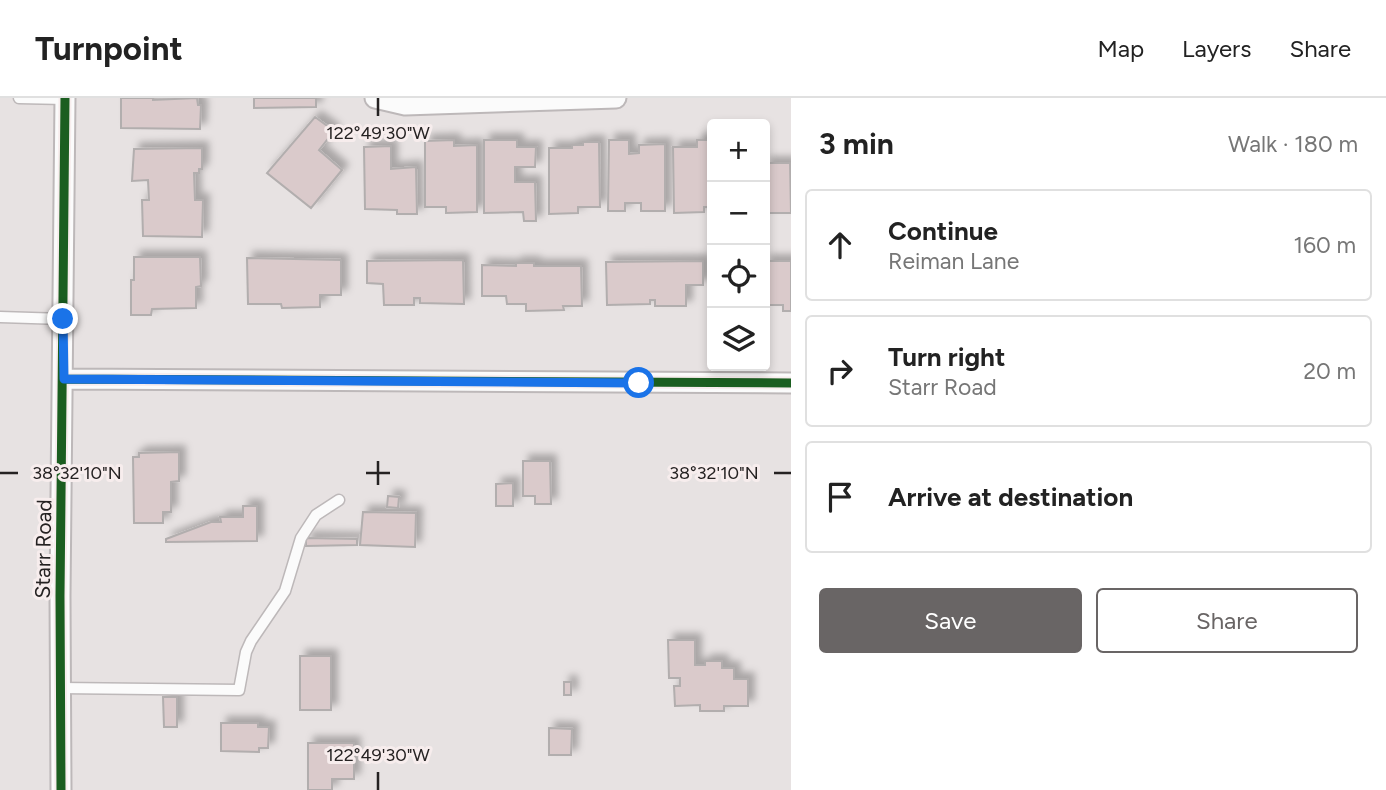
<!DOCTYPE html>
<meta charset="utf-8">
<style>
:root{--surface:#fff;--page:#f2f2f2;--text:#222;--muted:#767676;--line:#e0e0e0;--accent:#696565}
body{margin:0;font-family:Figtree,sans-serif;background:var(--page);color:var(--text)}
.controls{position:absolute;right:21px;top:21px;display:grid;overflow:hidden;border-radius:7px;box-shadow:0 4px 10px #0003}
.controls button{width:63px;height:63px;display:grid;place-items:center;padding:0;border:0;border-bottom:2px solid var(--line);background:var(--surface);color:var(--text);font:35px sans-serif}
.stop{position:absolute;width:21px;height:21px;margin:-16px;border:5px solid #1a73e8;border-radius:50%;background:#fff}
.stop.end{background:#1a73e8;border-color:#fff;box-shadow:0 2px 7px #0008}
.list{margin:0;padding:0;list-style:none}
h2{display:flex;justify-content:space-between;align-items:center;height:91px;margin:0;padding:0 28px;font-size:30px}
h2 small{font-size:23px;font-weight:400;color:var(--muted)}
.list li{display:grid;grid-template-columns:46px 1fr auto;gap:21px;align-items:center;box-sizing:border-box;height:112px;margin:0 14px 14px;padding:0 14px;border:2px solid var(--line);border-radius:7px}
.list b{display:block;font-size:26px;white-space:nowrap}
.list p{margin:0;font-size:23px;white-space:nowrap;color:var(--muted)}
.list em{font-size:23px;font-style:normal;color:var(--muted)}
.actions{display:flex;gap:14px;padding:21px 28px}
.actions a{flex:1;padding:16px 0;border:2px solid var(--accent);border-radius:7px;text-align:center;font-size:24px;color:var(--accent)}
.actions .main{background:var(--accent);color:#fff}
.icon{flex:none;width:38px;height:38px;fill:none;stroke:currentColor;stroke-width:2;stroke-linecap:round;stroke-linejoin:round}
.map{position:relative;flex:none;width:791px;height:692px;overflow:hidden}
header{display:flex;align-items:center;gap:42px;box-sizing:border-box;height:98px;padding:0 35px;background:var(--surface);border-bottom:2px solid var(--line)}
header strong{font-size:33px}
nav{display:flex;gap:38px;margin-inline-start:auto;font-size:24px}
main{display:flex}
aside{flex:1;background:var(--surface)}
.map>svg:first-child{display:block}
.building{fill:#dacacb;stroke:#b2aeae;stroke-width:2;filter:url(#shadow)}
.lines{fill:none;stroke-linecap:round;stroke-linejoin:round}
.service-casing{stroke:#bdb8b9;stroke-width:13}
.minor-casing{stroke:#bdb8b9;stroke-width:23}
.service{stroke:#fbfbfb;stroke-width:10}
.minor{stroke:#fbfbfb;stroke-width:19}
.cycleway-casing{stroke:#f7eded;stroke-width:13}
.cycleway{stroke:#1b5e20;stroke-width:9}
.route{stroke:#1a73e8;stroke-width:9}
.ticks{fill:none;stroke:#252222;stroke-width:2.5}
.labels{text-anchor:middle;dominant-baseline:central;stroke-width:6;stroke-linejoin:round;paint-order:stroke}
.street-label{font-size:21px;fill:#252222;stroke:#f7eded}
.ticks-label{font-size:18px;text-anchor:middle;fill:#252222;stroke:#f7eded;stroke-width:6;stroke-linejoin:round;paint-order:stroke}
</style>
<header>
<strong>Turnpoint</strong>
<nav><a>Map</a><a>Layers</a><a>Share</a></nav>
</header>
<main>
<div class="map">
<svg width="791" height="692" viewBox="0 0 791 692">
<defs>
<filter id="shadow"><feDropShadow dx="6" dy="-6" stdDeviation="3.5" flood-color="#0004"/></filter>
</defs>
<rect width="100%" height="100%" fill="#e7e2e2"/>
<path class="building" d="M121 0H153V2L197 0 198 7H201L200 31 121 30Z
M254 0H316V9L254 10Z
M315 19 334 33 319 52 342 72 311 110 267 75Z
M454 42V48L477 47V114L446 115V109H425V43Z
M484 42H517V49H536L535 69H515V84H535L536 123H524L523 114 484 115Z
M609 42H629V56L639 55V47L665 46V113H641V105H625V113H608Z
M697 42H712V109H704V114L674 115 673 49H697Z
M583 44H599L600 109H578V115L549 116V50H572V47H583Z
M391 48V71L416 69 417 116H397V112L365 111 364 49Z
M202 50V71H199V75H194L195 102H203L202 139 143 138 142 102H149L148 82 132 83 134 51Z
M765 65H790L791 115H765Z
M134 159H200L201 188 196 189V210L152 211 151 217H131V182H134Z
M247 160 341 162V197H320V209L282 210 281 206H248Z
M463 162 464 206 420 205V200H414V207H384L383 186 367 185V163Z
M703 163V187H686V208H655V202H650V206L607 207 606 164Z
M765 163H791V213H783V207H765Z
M516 165H534V168H581L582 208H563L564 212 526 213V206H507L506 198H482V167L516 168Z
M179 354V383L171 384V414H163V425H134L133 359H139V355Z
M523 363H550L551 406H535V398H523Z
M513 385V408H496V386Z
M388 398 399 399 398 410 387 409Z
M243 408H257V443L166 444V441L211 424H221L220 419H243Z
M363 414 416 415 415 449 360 447Z
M306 440 357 441V447L306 448Z
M668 542H695V567H705V563H722V570H734V581H748V608H724V613H700V607L675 608 674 588H680V580H669Z
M300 558H331V612H300Z
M564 584H571V597H564Z
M163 599H177V629H164Z
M221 625H258V629H269L268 650H259V654L221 653Z
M549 630 572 631 571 657H549Z
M308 645H354V681H332V692H308Z"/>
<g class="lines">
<defs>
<path id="service" d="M19 0 65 1
M0 219 63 221
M60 590 239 592 246 554 251 543 285 493 301 440 316 417 339 402"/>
<path id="minor" d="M375 0 405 7 616 0
M64 281 791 285
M61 692 60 498 65 0"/>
</defs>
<use href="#service" class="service-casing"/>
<use href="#minor" class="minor-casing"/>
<use href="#service" class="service"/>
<use href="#minor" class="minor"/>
<defs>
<path id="cycleway" d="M64 281 791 285
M61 692 60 498 65 0"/>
</defs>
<use href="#cycleway" class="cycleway-casing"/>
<use href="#cycleway" class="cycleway"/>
</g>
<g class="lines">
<path class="route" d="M63 221 64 281 639 285"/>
</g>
<path class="ticks" d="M378 0V18M378 363V387M0 375H18M366 375H390M774 375H791M378 674V692"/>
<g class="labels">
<g class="street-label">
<text transform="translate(43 451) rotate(-89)">Starr Road</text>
</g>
</g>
<g class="ticks-label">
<text x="378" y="41">122°49'30"W</text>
<text x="77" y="381">38°32'10"N</text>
<text x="714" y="381">38°32'10"N</text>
<text x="378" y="663">122°49'30"W</text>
</g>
</svg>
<div class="controls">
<button>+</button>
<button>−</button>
<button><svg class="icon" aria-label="locate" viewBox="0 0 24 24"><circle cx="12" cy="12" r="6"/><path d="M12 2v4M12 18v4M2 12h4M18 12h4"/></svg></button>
<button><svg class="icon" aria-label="layers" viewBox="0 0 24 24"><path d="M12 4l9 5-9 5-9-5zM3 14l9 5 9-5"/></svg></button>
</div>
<div class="stop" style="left:639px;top:285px"></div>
<div class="stop end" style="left:63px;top:221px"></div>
</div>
<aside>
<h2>3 min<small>Walk · 180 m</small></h2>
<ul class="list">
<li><svg class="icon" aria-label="ahead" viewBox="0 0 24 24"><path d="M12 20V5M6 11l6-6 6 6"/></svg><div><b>Continue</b><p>Reiman Lane</p></div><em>160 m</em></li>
<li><svg class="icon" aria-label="right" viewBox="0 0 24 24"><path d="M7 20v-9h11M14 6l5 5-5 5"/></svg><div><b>Turn right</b><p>Starr Road</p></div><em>20 m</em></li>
<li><svg class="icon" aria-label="arrive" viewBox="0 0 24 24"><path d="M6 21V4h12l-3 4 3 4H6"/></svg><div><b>Arrive at destination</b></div></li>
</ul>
<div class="actions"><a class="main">Save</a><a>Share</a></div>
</aside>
</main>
